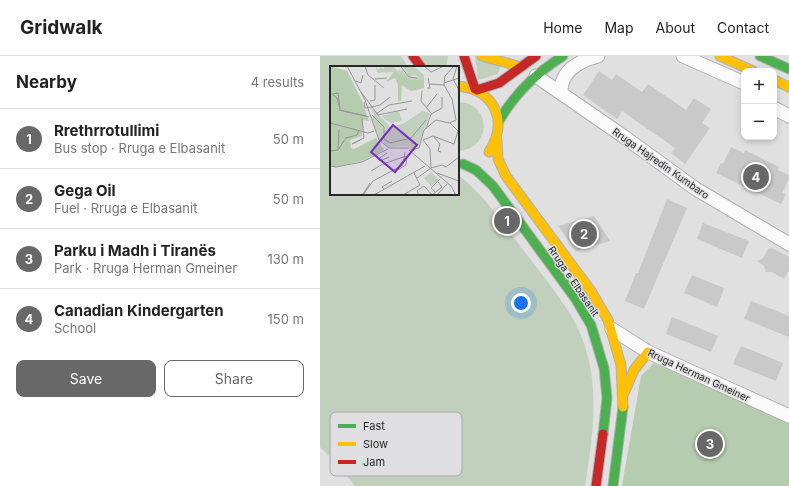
<!DOCTYPE html>
<meta charset="utf-8">
<style>
:root{--surface:#fff;--page:#f2f2f2;--text:#222;--muted:#767676;--line:#e0e0e0;--accent:#686868}
body{margin:0;font-family:Inter,sans-serif;background:var(--page);color:var(--text)}
.controls{position:absolute;right:12px;top:12px;display:grid;overflow:hidden;border-radius:8px;box-shadow:0 2px 6px #0003}
.controls button{width:36px;height:36px;display:grid;place-items:center;padding:0;border:0;border-bottom:1px solid var(--line);background:var(--surface);color:var(--text);font:20px sans-serif}
.you{position:absolute;left:201px;top:247px;width:14px;height:14px;margin:-10px;border:3px solid #fff;border-radius:50%;background:#1a73e8;box-shadow:0 0 0 6px #1a73e833}
.badge{display:grid;place-items:center;width:26px;height:26px;border-radius:50%;background:var(--accent);color:#fff;font-size:13px;font-weight:700}
.pin{position:absolute;translate:-50% -50%;border:2px solid #fff;box-shadow:0 1px 4px #0006}
.list{margin:0;padding:0;list-style:none}
h2{display:flex;justify-content:space-between;align-items:center;height:52px;margin:0;padding:0 16px;font-size:17px}
h2 small{font-size:13px;font-weight:400;color:var(--muted)}
.list li{display:grid;grid-template-columns:26px 1fr auto;gap:12px;align-items:center;box-sizing:border-box;height:60px;padding:0 16px;border-top:1px solid var(--line)}
.list b{display:block;font-size:15px;white-space:nowrap}
.list p{margin:0;font-size:13px;white-space:nowrap;color:var(--muted)}
.list em{font-size:13px;font-style:normal;color:var(--muted)}
.actions{display:flex;gap:8px;padding:12px 16px}
.actions a{flex:1;padding:9px 0;border:1px solid var(--accent);border-radius:8px;text-align:center;font-size:14px;color:var(--accent)}
.actions .main{background:var(--accent);color:#fff}
.map{position:relative;flex:none;width:469px;height:430px;overflow:hidden}
header{display:flex;align-items:center;gap:24px;box-sizing:border-box;height:56px;padding:0 20px;background:var(--surface);border-bottom:1px solid var(--line)}
header strong{font-size:19px}
nav{display:flex;gap:22px;margin-inline-start:auto;font-size:14px}
main{display:flex}
aside{flex:1;background:var(--surface)}
.map>svg:first-child{display:block}
.green{fill:#c1d0bd}
.forest{fill:#b5ccaf}
.building{fill:#c9c9ca}
.lines{fill:none;stroke-linecap:round;stroke-linejoin:round}
.street-casing{stroke:#b0b0b0;stroke-width:15}
.fast-casing{stroke:#b0b0b0;stroke-width:11}
.slow-casing{stroke:#b0b0b0;stroke-width:11}
.jam-casing{stroke:#b0b0b0;stroke-width:11}
.street{stroke:#fafafa;stroke-width:13}
.fast{stroke:#4caf50;stroke-width:9}
.slow{stroke:#ffc107;stroke-width:9}
.jam{stroke:#c62828;stroke-width:9}
.labels{text-anchor:middle;dominant-baseline:central;stroke-width:3;stroke-linejoin:round;paint-order:stroke}
.street-label{font-size:10px;fill:#272728;stroke:#dfdfe1}
.inset-road{fill:none;stroke:#969696;stroke-width:1}
.view{fill:#7b2cbf;fill-opacity:0.15;stroke:#7b2cbf;stroke-width:2}
.inset-edge{fill:none;stroke:#272728;stroke-width:2}
.key{fill:#dfdfe1;stroke:#a8a8aa;stroke-width:1}
.key-label{font-size:11px;fill:#272728}
</style>
<header>
<strong>Gridwalk</strong>
<nav><a>Home</a><a>Map</a><a>About</a><a>Contact</a></nav>
</header>
<main>
<aside>
<h2>Nearby<small>4 results</small></h2>
<ul class="list">
<li><span class="badge">1</span><div><b>Rrethrrotullimi</b><p>Bus stop · Rruga e Elbasanit</p></div><em>50 m</em></li>
<li><span class="badge">2</span><div><b>Gega Oil</b><p>Fuel · Rruga e Elbasanit</p></div><em>50 m</em></li>
<li><span class="badge">3</span><div><b>Parku i Madh i Tiranës</b><p>Park · Rruga Herman Gmeiner</p></div><em>130 m</em></li>
<li><span class="badge">4</span><div><b>Canadian Kindergarten</b><p>School</p></div><em>150 m</em></li>
</ul>
<div class="actions"><a class="main">Save</a><a>Share</a></div>
</aside>
<div class="map">
<svg width="469" height="430" viewBox="0 0 469 430">
<rect width="100%" height="100%" fill="#e0e0e0"/>
<path class="green" d="M0 0H81L88 11H11V138H138V120L141 121C165 140 185 170 204 195 220 216 238 238 252 261 283 314 274 373 265 430H35L20 411 0 391Z
M100 0H128L126 11H108Z
M155 0 181 9 178 18 158 24Z
M138 46C171 46 173 92 139 95Z"/>
<path class="forest" d="M334 307 469 367V430H302L321 320Z"/>
<path class="building" d="M279 15 292 24 296 18 322 36 328 28 366 54 374 42 391 53 382 67 390 72 365 108 351 97 355 92 302 55 297 63 263 39Z
M411 91 424 97 425 94 459 111 458 114 469 119V123L462 137 466 138 461 148 396 117 401 107 403 108Z
M347 143 367 152 324 253 305 245 316 217H318Z
M274 160 290 185 256 195 238 170Z
M383 167 429 185 422 202 377 183Z
M452 192 469 201V214L464 223 452 216H446L444 210 437 205 443 202 448 193Z
M372 219 404 232 397 251 364 237Z
M431 245 469 260V281L424 263Z
M352 261 398 280 391 296 346 278Z
M421 290 463 307 456 325 413 308Z"/>
<g class="lines">
<defs>
<path id="street" d="M363 0 424 27
M216 20 303 80 376 133 469 188
M241 37C240 15 259 5 278 0
M454 52 469 60
M292 273 328 296 469 360"/>
<path id="fast" d="M440 0 469 13
M179 65C195 37 216 17 243 0
M143 108 156 114 173 130 255 242 271 269 284 312 287 342 283 378
M293 430 303 351"/>
<path id="slow" d="M162 0 201 11
M400 0 433 15
M454 24 469 31
M138 30C175 34 189 65 169 96
M177 84 178 103 186 120 271 235 288 264 301 309 303 351
M304 337 314 314 328 296"/>
<path id="jam" d="M93 0 101 11
M144 0 155 33
M157 34 179 27 216 0
M276 430 283 378"/>
</defs>
<use href="#street" class="street-casing"/>
<use href="#fast" class="fast-casing"/>
<use href="#slow" class="slow-casing"/>
<use href="#jam" class="jam-casing"/>
<use href="#street" class="street"/>
<use href="#fast" class="fast"/>
<use href="#slow" class="slow"/>
<use href="#jam" class="jam"/>
</g>
<g class="labels">
<g class="street-label">
<text transform="translate(341 107) rotate(35)">Rruga Hajredin Kumbaro</text>
<text transform="translate(254 225) rotate(56)">Rruga e Elbasanit</text>
<text transform="translate(379 319) rotate(25)">Rruga Herman Gmeiner</text>
</g>
</g>
<g transform="translate(10 10)">
<rect width="129" height="129" fill="#e0e0e0"/>
<path d="M54 0H62L68 5 71 2 70 6 73 3 74 8 75 7 78 10 88 12 86 9 79 10 72 0H83L94 9V13L81 14 63 6 47 7 46 1 49 4 50 1 54 3ZM41 41 60 61 73 58 92 45 100 47 88 81 83 83 77 80 59 81 49 73 41 51 44 50ZM69 45 72 54 68 56 61 57 53 52 52 50ZM101 106 109 114 101 120 94 112Z" fill="#c1d0bd"/>
<path d="M0 0 17 5 32 35 39 55 33 54 32 70 20 74 21 82 24 83 46 72 54 84 32 95 5 101 0 99ZM64 6 81 14 94 13V22L81 25 72 19 71 35H68V19L65 12 56 16Z" fill="#b5ccaf"/>
<path class="inset-road" d="M17 0 35 34 49 74 59 82H79M35 0 38 9 54 22M94 0 101 6 112 1M71 1 79 11 87 12M45 13 57 12M123 13 127 0M123 13 129 24M26 15 31 17 33 9M114 17 129 12M100 18 114 19M97 22H100L98 12M92 25 91 35 101 47M31 26 48 49 77 43M40 35 45 34V19M34 36 35 42 42 41M42 41 50 39 60 31M96 42 107 28M10 43 7 32 2 28 8 27 10 43M46 48 59 39 82 35M42 49 54 61V73L60 77 81 72 96 54M36 50 9 44 39 51M0 57 38 67 44 65M96 63 101 48 112 42V31M104 71 110 78 108 85 111 86M30 74 22 78 34 72 32 52M93 74 103 70 124 78 128 65 120 57M8 84 9 64M79 84 121 120 126 129M80 84 89 82 94 64 106 54 119 57 126 54 122 33 114 19 115 10 124 0M0 85 8 84 16 72 27 69 29 64M57 87 48 93 50 95 59 91M0 100 6 101 32 96 58 83M101 102 112 99 116 101 129 91M41 105 53 98 76 90M64 106 76 99 77 90M107 107 129 115M87 112 101 102 100 83 93 74M54 123 52 121 62 115M105 126 101 122 110 113M33 128 40 117M33 129 43 115 73 99 75 86M44 129 95 100M73 129 90 119 84 107M89 129 87 125 94 120 102 129 112 121 108 116M107 129 117 118"/>
<path class="view" d="M63 59 87 79 65 106 41 86Z"/>
<rect width="129" height="129" class="inset-edge"/>
</g>
<rect x="10" y="356" width="132" height="64" rx="6" class="key"/>
<rect x="18" y="368" width="18" height="4" fill="#4caf50"/>
<rect x="18" y="386" width="18" height="4" fill="#ffc107"/>
<rect x="18" y="404" width="18" height="4" fill="#c62828"/>
<g class="key-label">
<text x="43" y="374">Fast</text>
<text x="43" y="392">Slow</text>
<text x="43" y="410">Jam</text>
</g>
</svg>
<div class="controls">
<button>+</button>
<button>−</button>
</div>
<div class="you"></div>
<div class="pin badge" style="left:187px;top:165px">1</div>
<div class="pin badge" style="left:264px;top:178px">2</div>
<div class="pin badge" style="left:390px;top:388px">3</div>
<div class="pin badge" style="left:436px;top:121px">4</div>
</div>
</main>
